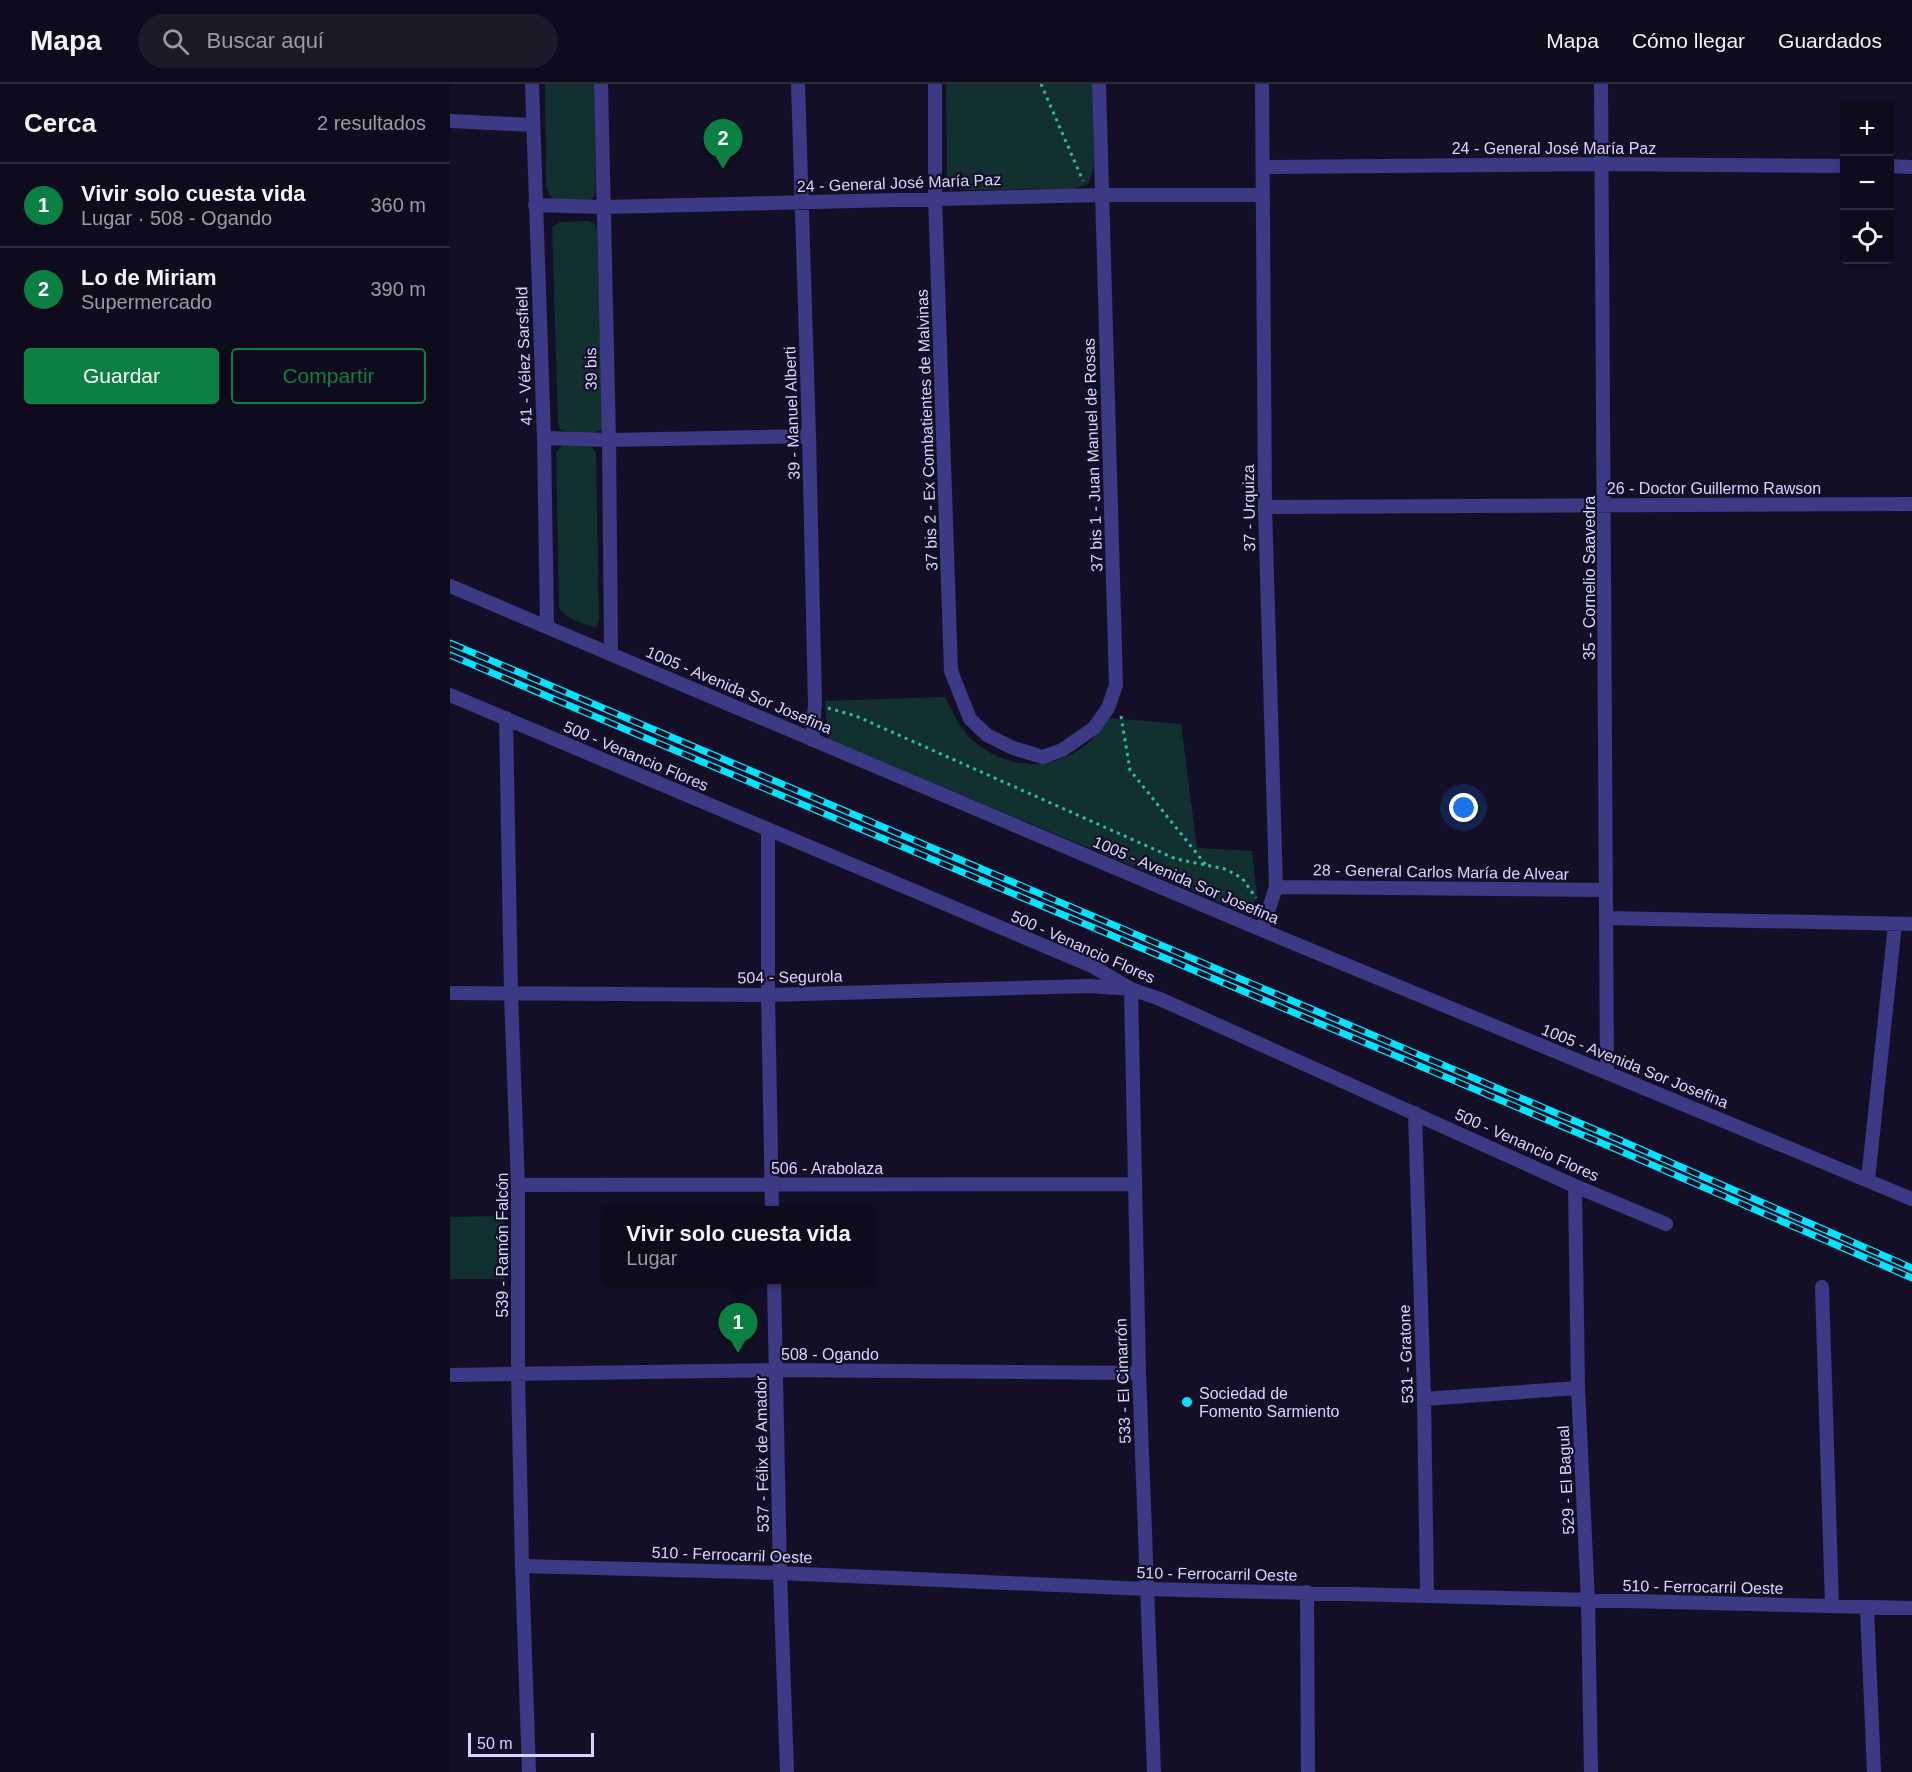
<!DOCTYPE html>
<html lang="es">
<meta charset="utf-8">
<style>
:root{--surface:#0e0b1c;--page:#1c1929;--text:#f1f3f6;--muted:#9b9ba3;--line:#2e2b3b;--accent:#0b8043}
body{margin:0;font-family:Helvetica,sans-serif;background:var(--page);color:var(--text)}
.controls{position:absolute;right:18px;top:18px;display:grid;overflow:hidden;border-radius:6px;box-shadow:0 3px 9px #0003}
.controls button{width:54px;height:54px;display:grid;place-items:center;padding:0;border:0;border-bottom:2px solid var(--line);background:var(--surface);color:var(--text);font:30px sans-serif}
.scale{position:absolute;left:18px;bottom:15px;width:126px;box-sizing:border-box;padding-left:6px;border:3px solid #d9d4ff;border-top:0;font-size:16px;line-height:21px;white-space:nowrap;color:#d9d4ff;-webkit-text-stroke:4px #130f26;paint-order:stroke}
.you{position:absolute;left:1014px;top:724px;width:21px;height:21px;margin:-15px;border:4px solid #fff;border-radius:50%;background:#1a73e8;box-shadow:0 0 0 9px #1a73e833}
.badge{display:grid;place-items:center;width:39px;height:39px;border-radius:50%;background:var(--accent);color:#fff;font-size:20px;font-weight:700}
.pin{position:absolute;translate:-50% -50px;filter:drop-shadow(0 2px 3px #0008)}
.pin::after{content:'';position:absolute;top:32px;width:21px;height:18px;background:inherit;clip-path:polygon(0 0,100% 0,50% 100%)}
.popup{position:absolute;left:152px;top:1122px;width:273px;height:78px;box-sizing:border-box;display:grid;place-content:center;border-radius:6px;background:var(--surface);filter:drop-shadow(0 2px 4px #0005);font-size:20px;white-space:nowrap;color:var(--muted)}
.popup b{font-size:22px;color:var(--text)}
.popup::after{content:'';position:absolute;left:50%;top:100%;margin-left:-12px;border:12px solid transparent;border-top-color:var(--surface)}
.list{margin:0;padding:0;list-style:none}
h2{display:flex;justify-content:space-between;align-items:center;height:78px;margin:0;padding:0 24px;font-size:26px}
h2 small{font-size:20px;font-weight:400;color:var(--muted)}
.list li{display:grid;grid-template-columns:39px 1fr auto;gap:18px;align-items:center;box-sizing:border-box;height:84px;padding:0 24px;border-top:2px solid var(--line)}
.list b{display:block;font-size:22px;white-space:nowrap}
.list p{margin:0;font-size:20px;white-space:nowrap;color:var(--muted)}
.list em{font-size:20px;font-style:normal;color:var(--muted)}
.actions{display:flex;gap:12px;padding:18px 24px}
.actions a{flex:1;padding:14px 0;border:2px solid var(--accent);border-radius:6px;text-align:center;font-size:21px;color:var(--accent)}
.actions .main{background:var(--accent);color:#fff}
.icon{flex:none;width:33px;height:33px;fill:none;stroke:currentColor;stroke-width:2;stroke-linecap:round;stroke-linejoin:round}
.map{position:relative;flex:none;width:1462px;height:1688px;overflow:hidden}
header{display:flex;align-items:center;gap:36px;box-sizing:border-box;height:84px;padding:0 30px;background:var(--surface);border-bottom:2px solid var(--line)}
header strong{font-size:28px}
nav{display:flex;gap:33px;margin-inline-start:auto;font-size:21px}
.search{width:420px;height:54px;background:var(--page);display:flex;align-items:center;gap:15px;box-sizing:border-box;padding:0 21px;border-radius:33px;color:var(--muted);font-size:22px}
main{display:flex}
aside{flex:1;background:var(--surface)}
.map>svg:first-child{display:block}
.green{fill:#12302f}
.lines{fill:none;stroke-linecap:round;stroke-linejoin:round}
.path{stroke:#2fb8b0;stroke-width:3;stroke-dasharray:3 4.5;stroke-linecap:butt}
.minor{stroke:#3d3a85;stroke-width:14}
.rail-casing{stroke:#00e5ff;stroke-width:7}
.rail{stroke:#130f26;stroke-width:4.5;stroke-dasharray:14;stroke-linecap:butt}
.poi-dot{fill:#00e5ff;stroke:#130f26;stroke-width:2}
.labels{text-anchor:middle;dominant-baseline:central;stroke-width:4.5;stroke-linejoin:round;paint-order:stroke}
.street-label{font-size:16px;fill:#d9d4ff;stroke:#130f26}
.poi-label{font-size:16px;fill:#d9d4ff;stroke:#130f26;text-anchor:start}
</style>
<header>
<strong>Mapa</strong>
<div class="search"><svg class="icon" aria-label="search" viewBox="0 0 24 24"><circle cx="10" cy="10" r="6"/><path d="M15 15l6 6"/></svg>Buscar aquí</div>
<nav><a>Mapa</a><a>Cómo llegar</a><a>Guardados</a></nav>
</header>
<main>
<aside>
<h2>Cerca<small>2 resultados</small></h2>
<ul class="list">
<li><span class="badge">1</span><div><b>Vivir solo cuesta vida</b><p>Lugar · 508 - Ogando</p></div><em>360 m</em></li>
<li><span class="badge">2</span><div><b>Lo de Miriam</b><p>Supermercado</p></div><em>390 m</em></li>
</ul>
<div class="actions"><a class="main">Guardar</a><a>Compartir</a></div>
</aside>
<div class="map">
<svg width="1462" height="1688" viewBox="0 0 1462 1688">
<rect width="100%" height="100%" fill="#130f26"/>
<path class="green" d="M95 0H144L146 106 144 113 140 116 103 115 99 110 96 101Z
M496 0H642L644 83 638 100 622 105 519 106C508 105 503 103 497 93Z
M138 137 145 140 147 144 153 346C142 350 120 351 110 345L108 338 102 143 110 138Z
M138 361 145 366 146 369 149 536 147 542 144 543C133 540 115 534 109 524L106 368 112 362Z
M495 613C502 626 509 642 519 653 565 696 626 686 660 634L731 640 747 764 802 767 807 810 799 831 378 655 375 617Z
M53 1132 54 1195H0V1133Z"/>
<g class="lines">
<path class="path" d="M591 0 633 97
M378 624 406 632 726 775 775 785 792 794 806 814
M671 632 680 686 756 781"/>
<path class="minor" d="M82 0 94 354 97 542
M151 0 159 356 161 569
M348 0 359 352 365 620 362 656
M485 0V114L501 587 520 635 537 651 563 664 593 673 612 666 644 644 658 624 666 601 649 0
M1151 0 1157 989
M0 37 83 41
M1440 82 1462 83
M814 83 1151 80 1394 82
M85 121 154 123 653 111H813
M94 354 159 356 359 352
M815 423 1462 420
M0 502 812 846 1462 1115
M0 611 642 882 681 905 710 915 1125 1102 1216 1140
M56 634 61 910 68 1101V1289L72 1482 79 1688
M318 746V911L322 1126
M826 803 1156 806
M1156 834 1462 840
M812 846 826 803 815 423 812 0
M0 909 318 911 640 902 681 905 689 1289 704 1688
M965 1029 974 1315 977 1511
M1418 1096 1445 840
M68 1101 685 1100
M1125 1102 1128 1304 1138 1517 1141 1688
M324 1196 330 1489 337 1688
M1372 1203 1382 1521
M0 1291 327 1286 689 1289
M974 1315 1128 1304
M72 1482 330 1489 696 1505 1462 1524
M857 1508 858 1688
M1417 1524 1424 1688"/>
<defs>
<path id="rail" d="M0 559 1165 1054 1462 1184
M0 571 1161 1063 1462 1194"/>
</defs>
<use href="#rail" class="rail-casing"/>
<use href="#rail" class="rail"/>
</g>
<circle class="poi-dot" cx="737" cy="1318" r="6"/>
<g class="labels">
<g class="street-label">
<text x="1104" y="64">24 - General José María Paz</text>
<text transform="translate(449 99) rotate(-2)">24 - General José María Paz</text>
<text transform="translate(74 272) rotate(-92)">41 - Vélez Sarsfield</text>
<text transform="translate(141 285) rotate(-91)">39 bis</text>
<text transform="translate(342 329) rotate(-92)">39 - Manuel Alberti</text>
<text transform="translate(477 346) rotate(-92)">37 bis 2 - Ex Combatientes de Malvinas</text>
<text transform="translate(643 371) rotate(-92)">37 bis 1 - Juan Manuel de Rosas</text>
<text x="1264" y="404">26 - Doctor Guillermo Rawson</text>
<text transform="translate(799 424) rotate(-91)">37 - Urquiza</text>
<text transform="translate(1139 494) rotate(-90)">35 - Cornelio Saavedra</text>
<text transform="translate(289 606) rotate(23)">1005 - Avenida Sor Josefina</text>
<text transform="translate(186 672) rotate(23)">500 - Venancio Flores</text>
<text transform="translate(991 788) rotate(1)">28 - General Carlos María de Alvear</text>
<text transform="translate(736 796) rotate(23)">1005 - Avenida Sor Josefina</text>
<text transform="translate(633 863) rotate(24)">500 - Venancio Flores</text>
<text transform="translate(340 893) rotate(-1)">504 - Segurola</text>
<text transform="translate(1185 982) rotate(22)">1005 - Avenida Sor Josefina</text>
<text transform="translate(1077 1061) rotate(24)">500 - Venancio Flores</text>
<text x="377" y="1084">506 - Arabolaza</text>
<text transform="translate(52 1161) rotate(-90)">539 - Ramón Falcón</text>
<text x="380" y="1270">508 - Ogando</text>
<text transform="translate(956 1270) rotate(-92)">531 - Gratone</text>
<text transform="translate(673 1297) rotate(-92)">533 - El Cimarrón</text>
<text transform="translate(312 1370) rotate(-91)">537 - Félix de Amador</text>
<text transform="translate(1116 1396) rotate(-93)">529 - El Bagual</text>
<text transform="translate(282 1471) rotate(2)">510 - Ferrocarril Oeste</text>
<text transform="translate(767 1490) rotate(1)">510 - Ferrocarril Oeste</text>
<text transform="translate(1253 1503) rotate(1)">510 - Ferrocarril Oeste</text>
</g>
<g class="poi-label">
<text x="749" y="1309">Sociedad de<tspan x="749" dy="18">Fomento Sarmiento</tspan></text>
</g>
</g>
</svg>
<div class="controls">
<button>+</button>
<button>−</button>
<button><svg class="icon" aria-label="locate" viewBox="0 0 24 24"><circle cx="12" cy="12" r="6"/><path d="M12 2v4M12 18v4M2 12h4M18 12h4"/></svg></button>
</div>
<div class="scale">50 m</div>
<div class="you"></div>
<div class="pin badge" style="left:288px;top:1269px">1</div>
<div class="popup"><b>Vivir solo cuesta vida</b>Lugar</div>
<div class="pin badge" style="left:273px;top:85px">2</div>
</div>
</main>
